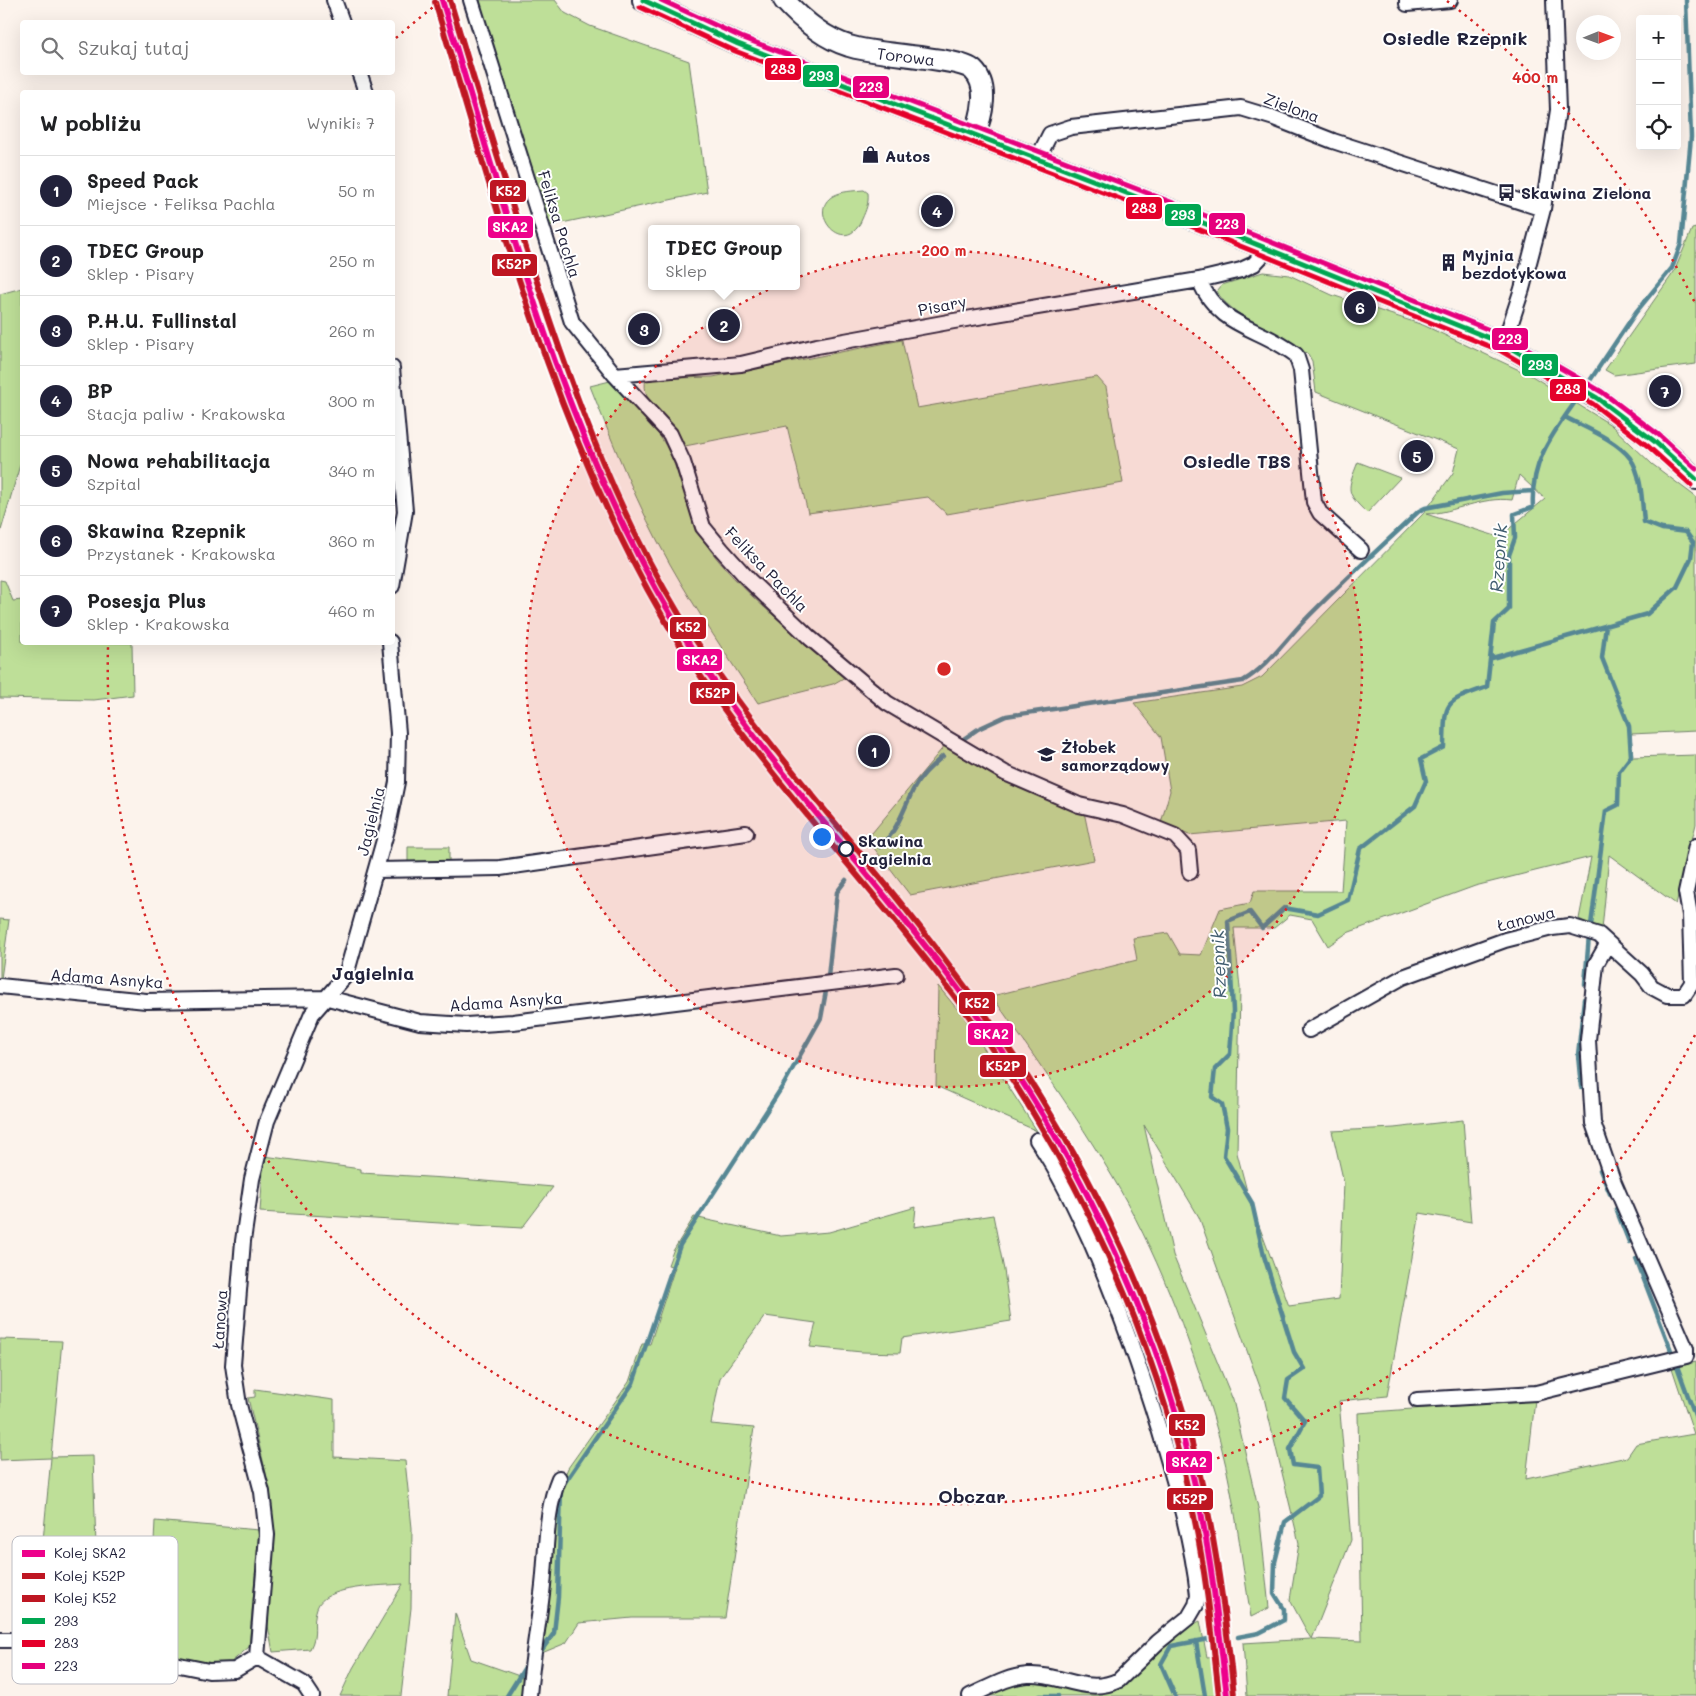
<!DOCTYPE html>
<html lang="pl">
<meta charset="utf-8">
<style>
:root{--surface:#fff;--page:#f2f2f2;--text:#202124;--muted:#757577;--line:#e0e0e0;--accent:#22223b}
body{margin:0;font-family:Mali,sans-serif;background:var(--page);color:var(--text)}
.controls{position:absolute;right:15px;top:15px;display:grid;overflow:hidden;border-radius:5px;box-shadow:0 5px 20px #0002}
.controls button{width:45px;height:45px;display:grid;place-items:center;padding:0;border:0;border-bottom:1px solid var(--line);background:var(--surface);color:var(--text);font:25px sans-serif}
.compass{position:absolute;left:1576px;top:15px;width:45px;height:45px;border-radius:50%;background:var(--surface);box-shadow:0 5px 20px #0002;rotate:89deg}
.you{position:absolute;left:821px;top:836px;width:18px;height:18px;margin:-12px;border:4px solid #fff;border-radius:50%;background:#1a73e8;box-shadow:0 0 0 8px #1a73e833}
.badge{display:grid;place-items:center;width:32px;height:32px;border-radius:50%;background:var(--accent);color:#fff;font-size:16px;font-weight:700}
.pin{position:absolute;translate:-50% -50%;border:2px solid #fff;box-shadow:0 1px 5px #0006}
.popup{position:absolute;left:648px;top:225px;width:152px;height:65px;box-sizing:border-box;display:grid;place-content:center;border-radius:5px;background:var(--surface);filter:drop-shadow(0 1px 4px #0005);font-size:16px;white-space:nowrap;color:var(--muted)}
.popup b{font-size:19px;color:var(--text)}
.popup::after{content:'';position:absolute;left:50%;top:100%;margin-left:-10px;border:10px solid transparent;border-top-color:var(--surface)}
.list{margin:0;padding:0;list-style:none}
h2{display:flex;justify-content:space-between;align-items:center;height:65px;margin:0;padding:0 20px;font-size:21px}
h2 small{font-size:16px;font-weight:400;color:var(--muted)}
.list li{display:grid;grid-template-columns:32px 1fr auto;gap:15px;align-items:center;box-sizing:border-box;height:70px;padding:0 20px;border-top:1px solid var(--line)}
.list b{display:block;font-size:19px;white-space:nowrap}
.list p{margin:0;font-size:16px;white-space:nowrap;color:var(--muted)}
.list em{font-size:16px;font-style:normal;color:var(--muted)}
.icon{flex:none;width:28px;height:28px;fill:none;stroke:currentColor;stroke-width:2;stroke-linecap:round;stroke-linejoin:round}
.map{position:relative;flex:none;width:1696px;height:1696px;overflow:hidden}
.search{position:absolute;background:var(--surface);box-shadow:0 5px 20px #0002;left:20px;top:20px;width:375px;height:55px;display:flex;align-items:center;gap:12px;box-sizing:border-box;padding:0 18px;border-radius:5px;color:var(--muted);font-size:19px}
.panel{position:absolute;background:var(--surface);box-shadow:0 5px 20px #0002;left:20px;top:90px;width:375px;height:555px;border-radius:5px}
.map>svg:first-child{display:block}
.green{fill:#bedf98;stroke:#70806a;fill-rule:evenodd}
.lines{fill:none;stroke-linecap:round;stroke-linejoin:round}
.stream{stroke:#568794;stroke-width:4.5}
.street-casing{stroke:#22223b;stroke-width:18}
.secondary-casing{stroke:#22223b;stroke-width:24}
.street{stroke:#fff;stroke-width:14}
.secondary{stroke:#fff;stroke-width:20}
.bus-1-casing{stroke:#fff;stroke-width:9}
.bus-2-casing{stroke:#fff;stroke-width:9}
.bus-3-casing{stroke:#fff;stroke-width:9}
.bus-1{stroke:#00a651;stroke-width:5}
.bus-2{stroke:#e4002b;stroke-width:5}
.bus-3{stroke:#e5007d;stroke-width:5}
.rail-1-casing{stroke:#fff;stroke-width:10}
.rail-2-casing{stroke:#fff;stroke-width:10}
.rail-3-casing{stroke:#fff;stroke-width:10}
.rail-1{stroke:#ed028c;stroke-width:6}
.rail-2{stroke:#be1622;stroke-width:6}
.rail-3{stroke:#be1622;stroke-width:6}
.ring{fill:none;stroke:#d62828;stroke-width:2.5;stroke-dasharray:2.5 5}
.stop-dot{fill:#fff;stroke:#22223b;stroke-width:2.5}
.labels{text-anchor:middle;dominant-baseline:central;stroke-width:4;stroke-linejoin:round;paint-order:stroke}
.street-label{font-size:16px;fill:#22223b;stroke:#fff}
.poi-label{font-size:16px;font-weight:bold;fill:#22223b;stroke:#fff;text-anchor:start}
.stop-label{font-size:16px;font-weight:bold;fill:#22223b;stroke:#fff;text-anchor:start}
.neighbourhood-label{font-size:18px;font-weight:bold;fill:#22223b;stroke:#fff}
.water-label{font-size:18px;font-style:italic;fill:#405d6f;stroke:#fff}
.key{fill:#fff;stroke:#bdbdc4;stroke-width:1}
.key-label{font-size:14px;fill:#22223b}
.centre{fill:#d62828;stroke:#fff;stroke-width:2.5}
.ring-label{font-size:15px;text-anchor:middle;font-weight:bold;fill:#d62828;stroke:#fff;stroke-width:4;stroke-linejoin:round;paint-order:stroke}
.line-badge{stroke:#fff;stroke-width:2}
.badge-label{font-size:14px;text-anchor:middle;font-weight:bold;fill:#fff}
</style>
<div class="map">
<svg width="1696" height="1696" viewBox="0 0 1696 1696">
<rect width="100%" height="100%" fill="#fcf3ec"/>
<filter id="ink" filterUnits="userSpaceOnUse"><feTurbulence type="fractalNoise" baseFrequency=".02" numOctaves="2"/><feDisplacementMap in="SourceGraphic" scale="10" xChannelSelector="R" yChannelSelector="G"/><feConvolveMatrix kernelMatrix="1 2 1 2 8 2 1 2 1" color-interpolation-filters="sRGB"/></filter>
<g filter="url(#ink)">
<path class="green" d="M475 0H555L565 13 590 26 689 61 707 192 548 226Z
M864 190 868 193C869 203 866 210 862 219 846 259 805 212 833 196 842 191 853 191 864 190Z
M1696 228V364L1614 375 1605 370 1674 272 1692 229Z
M1263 272 1289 275 1332 295 1423 325 1532 376 1611 425 1652 464 1696 497V731L1631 734 1633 757 1696 755V824L1676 904 1609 855 1602 930 1579 919 1591 857 1475 886 1347 933 1328 946 1312 919 1290 915 1274 928H1234L1240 988 1237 1153 1249 1199 1289 1306 1339 1299 1344 1183 1332 1131 1394 1128 1463 1120 1471 1222 1420 1213 1387 1396 1339 1401 1351 1540 1312 1639 1362 1641 1358 1413 1535 1400 1526 1479 1627 1457 1636 1444 1694 1434 1672 1368 1696 1362V1696H1247L1243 1643 1311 1639 1290 1600 1299 1543 1264 1398 1199 1217 1144 1125 1173 1255 1233 1400 1259 1512 1269 1608 1251 1617C1240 1551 1233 1481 1213 1416 1188 1334 1156 1250 1112 1176 1075 1113 1033 1055 992 996L1137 960 1133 938 1168 933 1180 954 1201 955 1220 909 1250 903 1254 891H1341L1346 821 1189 835 1161 823 1170 791 1161 737 1134 703 1242 687 1262 677 1423 514 1453 473 1459 449 1316 392 1312 361 1308 354C1286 340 1226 313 1217 291L1222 285ZM1519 475 1545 499 1499 537 1426 514C1455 513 1481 496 1512 500Z
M22 288V458L0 534V294Z
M902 340 917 408 1097 377 1106 387 1123 483 947 514 928 497 808 513 787 426 685 446C672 430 639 401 646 379L713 377Z
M610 381C628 399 657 427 668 450 685 484 687 519 711 551 748 600 801 637 847 676L833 684 758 703C728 657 697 612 670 564 638 507 614 446 590 386Z
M1358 462 1400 478 1367 513C1345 492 1347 490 1358 462Z
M0 580 5 581 13 601 22 600V642L132 643 133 695 94 700 0 698Z
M946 744 1083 807 1094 860 910 895 867 839Z
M408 847H449V865L408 866Z
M0 919 9 920 1 979H0Z
M938 986 963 1016 1037 1131 936 1086Z
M264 1156 361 1169V1173L461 1179 553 1187 522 1228 260 1212Z
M916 1207 914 1227 993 1215 1004 1270 1011 1321 902 1338 900 1353 862 1352 810 1347 816 1323 765 1316 720 1378 711 1424 754 1428 725 1618H632L579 1623 566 1643 537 1655 557 1494 568 1468 629 1382 642 1344H650L675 1267 668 1265 673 1251 694 1217 781 1236 829 1232Z
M0 1339 62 1341 51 1457 93 1456 97 1577 152 1584 155 1521 259 1530 249 1647 230 1663 209 1666 81 1639 34 1633 51 1458 0 1460Z
M255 1389 334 1400V1457L405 1461 412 1528 411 1608 401 1696H340L353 1668 403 1584C383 1586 324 1585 317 1608 311 1625 319 1632 310 1649L273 1652 268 1626 270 1565 274 1528 270 1490 248 1398 255 1397Z
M455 1613 471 1659 525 1678 521 1696H447Z
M1200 1621 1207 1657 1217 1656 1222 1696H979C998 1688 1017 1678 1038 1680 1060 1682 1084 1696 1106 1692 1129 1686 1139 1666 1155 1651 1169 1638 1183 1629 1200 1621Z"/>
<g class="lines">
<path class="stream" d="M1587 385 1636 312 1672 268 1681 244 1691 137 1686 0
M1492 658 1647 614 1677 587 1691 558 1693 542 1686 532 1662 529 1644 522C1642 503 1642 474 1630 458 1615 439 1585 428 1565 417
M962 740 978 729 1006 716 1243 681C1268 666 1283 643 1303 622 1340 584 1380 548 1419 511L1425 508 1502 493 1532 491
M880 847C897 831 903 811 913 790 920 776 932 766 943 756
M1591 925 1606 811 1618 805 1619 772 1631 756 1629 726 1602 658 1606 625
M828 977 837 892 846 880
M1585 984 1589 936
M1581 1087 1578 1055 1584 999
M1600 1170 1610 1194
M1616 1209 1629 1242
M1636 1259 1672 1353
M1677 1366 1696 1418
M1238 1637 1259 1633 1284 1620V1609L1274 1593 1275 1562 1285 1522 1319 1496 1317 1468 1293 1465 1290 1449 1305 1421 1285 1398 1288 1380 1304 1369 1294 1352 1264 1256 1252 1203 1224 1156 1227 1128 1222 1104 1212 1097 1215 1069 1230 1054 1233 1011 1228 921 1250 912 1262 928 1284 908 1318 914 1348 900 1360 849 1415 806 1426 781 1421 759 1444 747C1445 700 1443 703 1487 687L1494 623 1509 609V555L1515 538 1514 514 1533 507C1530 460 1554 432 1580 395
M1196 1641 1205 1696
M539 1654 554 1633 558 1597 561 1488 633 1383 680 1245 784 1084 821 1018 826 991
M507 1696 527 1664
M1040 1696H1058
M1175 1696 1161 1664 1171 1646 1214 1638"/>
<defs>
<path id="street" d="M334 0 342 22
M471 0 572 322 615 375 670 434 683 462 703 527 722 550 749 580 810 638 887 703 1005 773 1079 805 1123 815 1175 836 1188 850 1190 872
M1407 0V4L1450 0
M359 72 366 92
M1037 160 1050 134 1071 127 1241 108 1274 118 1333 141 1543 209
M1199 280C1221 330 1258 325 1296 355L1301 370 1314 502 1320 513 1361 550
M1504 344 1522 289 1543 209 1558 110 1554 0
M392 368 405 511 392 586
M615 375 741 364 817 346 954 321 1199 280 1241 270 1254 264 1268 249
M376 870 500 868 746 833
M0 986 146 1001 328 998 420 1022 466 1025 513 1022 896 975
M1309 1030 1403 977 1505 940 1552 928 1570 926 1599 935 1642 974 1652 987 1667 995H1684L1692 983 1690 915 1686 892 1696 846
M1417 1400 1536 1393 1686 1356V1349L1612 1178 1593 1123 1588 1040 1596 964 1608 943
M0 1640H18L100 1649 209 1671 235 1670 257 1657
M257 1657 267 1535 262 1492 239 1405 233 1365 243 1241 252 1179 267 1121 312 1014 346 975 388 826 397 782 398 733 390 642
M257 1657 304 1684 312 1696
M529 1696C532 1659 539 1622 543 1585 547 1549 545 1511 559 1478
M970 1696C988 1688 1008 1676 1028 1675 1061 1673 1087 1696 1119 1680L1158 1642 1189 1617 1196 1605 1198 1595C1192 1538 1175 1483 1159 1429 1139 1364 1117 1302 1090 1240 1074 1205 1058 1171 1037 1140"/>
<path id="secondary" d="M643 0 738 44 1186 216 1504 344 1597 398 1654 441 1696 479
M784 0C802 20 823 38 849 46 874 55 960 57 973 70 990 86 982 117 974 135"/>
</defs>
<use href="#street" class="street-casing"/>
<use href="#secondary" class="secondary-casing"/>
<use href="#street" class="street"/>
<use href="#secondary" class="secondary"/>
<defs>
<path id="bus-1" d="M643 0 738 44 1186 216 1504 344 1597 398 1654 441 1696 479"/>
<path id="bus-2" d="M640 7 735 51 1183 223 1501 351 1593 404 1649 447 1691 485"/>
<path id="bus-3" d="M661 0 741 37 1189 209 1507 337 1602 392 1659 435 1696 469"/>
</defs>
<use href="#bus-1" class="bus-1-casing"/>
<use href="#bus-2" class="bus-2-casing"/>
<use href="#bus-3" class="bus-3-casing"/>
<use href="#bus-1" class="bus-1"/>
<use href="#bus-2" class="bus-2"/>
<use href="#bus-3" class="bus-3"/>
<defs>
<path id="rail-1" d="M442 0C504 204 562 432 671 615 748 744 853 851 944 970 1064 1127 1155 1304 1198 1498 1212 1563 1219 1630 1227 1696"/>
<path id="rail-2" d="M435 2C498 210 553 428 663 617 739 746 844 854 935 971 1057 1127 1146 1305 1190 1498 1205 1563 1212 1630 1219 1696"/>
<path id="rail-3" d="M450 0C480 100 510 201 543 300 579 408 620 517 679 614 758 742 863 849 952 969 1074 1130 1162 1299 1205 1497 1219 1563 1227 1629 1234 1695"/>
</defs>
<use href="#rail-1" class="rail-1-casing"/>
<use href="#rail-2" class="rail-2-casing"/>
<use href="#rail-3" class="rail-3-casing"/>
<use href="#rail-1" class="rail-1"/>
<use href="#rail-2" class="rail-2"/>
<use href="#rail-3" class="rail-3"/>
</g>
</g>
<circle cx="944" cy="669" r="418" fill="#d62828" fill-opacity=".12"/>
<g class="ring">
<circle cx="944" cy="669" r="418"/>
<path d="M1695 1035A836 836 0 0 1 108 647M396 38A836 836 0 0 1 441 1M1447 1A836 836 0 0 1 1695 303"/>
</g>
<defs>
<symbol id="shop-bare" viewBox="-9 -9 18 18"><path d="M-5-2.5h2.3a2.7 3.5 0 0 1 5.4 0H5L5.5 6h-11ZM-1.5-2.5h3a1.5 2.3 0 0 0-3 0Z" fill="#22223b" stroke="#fff" stroke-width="2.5" paint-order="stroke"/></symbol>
<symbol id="bus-bare" viewBox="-9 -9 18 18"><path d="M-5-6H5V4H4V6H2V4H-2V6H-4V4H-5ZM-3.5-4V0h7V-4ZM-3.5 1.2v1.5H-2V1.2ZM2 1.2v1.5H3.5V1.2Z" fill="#22223b" stroke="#fff" stroke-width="2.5" paint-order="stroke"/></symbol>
<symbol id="building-bare" viewBox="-9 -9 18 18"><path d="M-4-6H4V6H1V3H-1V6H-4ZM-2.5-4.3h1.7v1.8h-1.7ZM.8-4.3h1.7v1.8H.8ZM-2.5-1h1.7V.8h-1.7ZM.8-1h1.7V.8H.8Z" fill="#22223b" stroke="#fff" stroke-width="2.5" paint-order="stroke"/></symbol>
<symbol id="school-bare" viewBox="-9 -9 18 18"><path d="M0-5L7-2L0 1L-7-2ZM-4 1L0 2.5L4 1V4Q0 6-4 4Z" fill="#22223b" stroke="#fff" stroke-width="2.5" paint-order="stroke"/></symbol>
</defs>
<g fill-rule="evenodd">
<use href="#shop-bare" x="858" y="142" width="25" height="25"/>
<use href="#bus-bare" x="1494" y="180" width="25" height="25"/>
<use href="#building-bare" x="1436" y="250" width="25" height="25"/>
<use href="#school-bare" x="1034" y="742" width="25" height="25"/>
</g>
<circle class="stop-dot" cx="846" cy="849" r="7"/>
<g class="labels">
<g class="street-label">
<text transform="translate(906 56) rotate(7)">Torowa</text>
<text transform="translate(1292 107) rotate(20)">Zielona</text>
<text transform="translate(560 224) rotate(73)">Feliksa Pachla</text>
<text transform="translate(942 305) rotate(-11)">Pisary</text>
<text transform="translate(767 569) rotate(46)">Feliksa Pachla</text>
<text transform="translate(370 821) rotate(-76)">Jagielnia</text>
<text transform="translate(1526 918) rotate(-14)">Łanowa</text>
<text transform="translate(107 978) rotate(4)">Adama Asnyka</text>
<text transform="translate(506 1001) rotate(-4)">Adama Asnyka</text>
<text transform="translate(219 1319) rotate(-86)">Łanowa</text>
</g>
<g class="poi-label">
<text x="885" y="155">Autos</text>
<text x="1521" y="192">Skawina Zielona</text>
<text x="1462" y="254">Myjnia<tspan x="1462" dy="18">bezdotykowa</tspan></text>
<text x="1061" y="746">Żłobek<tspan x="1061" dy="18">samorządowy</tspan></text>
</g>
<g class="stop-label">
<text x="858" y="840">Skawina<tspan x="858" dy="18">Jagielnia</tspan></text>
</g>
<g class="neighbourhood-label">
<text x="1455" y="38">Osiedle Rzepnik</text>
<text x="1237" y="461">Osiedle TBS</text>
<text x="373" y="973">Jagielnia</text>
<text x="972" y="1496">Obczar</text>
</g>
<g class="water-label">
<text transform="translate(1498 558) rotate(-86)">Rzepnik</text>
<text transform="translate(1218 964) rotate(-92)">Rzepnik</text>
</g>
</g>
<rect x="12" y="1536" width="166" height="148" rx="8" class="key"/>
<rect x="22" y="1550" width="23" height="7" fill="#ed028c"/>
<rect x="22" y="1573" width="23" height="6" fill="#be1622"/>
<rect x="22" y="1595" width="23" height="7" fill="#be1622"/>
<rect x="22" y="1618" width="23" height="6" fill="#00a651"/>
<rect x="22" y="1640" width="23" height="7" fill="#e4002b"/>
<rect x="22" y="1663" width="23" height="6" fill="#e5007d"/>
<g class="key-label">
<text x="54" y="1558">Kolej SKA2</text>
<text x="54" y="1581">Kolej K52P</text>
<text x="54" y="1603">Kolej K52</text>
<text x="54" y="1626">293</text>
<text x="54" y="1648">283</text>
<text x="54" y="1671">223</text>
</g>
<circle cx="944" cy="669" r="8" class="centre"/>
<g class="ring-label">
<text x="1535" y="83">400 m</text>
<text x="944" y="256">200 m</text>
</g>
<g class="line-badge">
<rect x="764" y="57" width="38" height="24" rx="5" fill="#e4002b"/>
<rect x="802" y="64" width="38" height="24" rx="5" fill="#00a651"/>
<rect x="852" y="75" width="38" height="24" rx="5" fill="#e5007d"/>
<rect x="489" y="179" width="38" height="24" rx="5" fill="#be1622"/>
<rect x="1125" y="196" width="38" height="24" rx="5" fill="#e4002b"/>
<rect x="1164" y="203" width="38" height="24" rx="5" fill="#00a651"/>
<rect x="1208" y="212" width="38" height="24" rx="5" fill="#e5007d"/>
<rect x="487" y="215" width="47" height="24" rx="5" fill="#ed028c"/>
<rect x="491" y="253" width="47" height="24" rx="5" fill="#be1622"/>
<rect x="1491" y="327" width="38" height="24" rx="5" fill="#e5007d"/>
<rect x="1521" y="353" width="38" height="24" rx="5" fill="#00a651"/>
<rect x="1549" y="378" width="38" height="24" rx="5" fill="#e4002b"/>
<rect x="669" y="616" width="38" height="24" rx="5" fill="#be1622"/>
<rect x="676" y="648" width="47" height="24" rx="5" fill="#ed028c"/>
<rect x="689" y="681" width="47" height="24" rx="5" fill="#be1622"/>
<rect x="958" y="991" width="38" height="24" rx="5" fill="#be1622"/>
<rect x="967" y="1022" width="47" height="24" rx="5" fill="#ed028c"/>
<rect x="979" y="1054" width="48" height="24" rx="5" fill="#be1622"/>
<rect x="1168" y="1413" width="38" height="24" rx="5" fill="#be1622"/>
<rect x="1165" y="1450" width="48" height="24" rx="5" fill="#ed028c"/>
<rect x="1166" y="1487" width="48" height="24" rx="5" fill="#be1622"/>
</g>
<g class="badge-label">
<text x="783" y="74">283</text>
<text x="821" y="81">293</text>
<text x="871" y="92">223</text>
<text x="508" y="196">K52</text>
<text x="1144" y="213">283</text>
<text x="1183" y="220">293</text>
<text x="1227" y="229">223</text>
<text x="510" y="232">SKA2</text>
<text x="514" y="269">K52P</text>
<text x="1510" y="344">223</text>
<text x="1540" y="370">293</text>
<text x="1568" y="394">283</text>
<text x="688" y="632">K52</text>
<text x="700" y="665">SKA2</text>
<text x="713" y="698">K52P</text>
<text x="977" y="1008">K52</text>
<text x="991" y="1039">SKA2</text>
<text x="1003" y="1071">K52P</text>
<text x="1187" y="1430">K52</text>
<text x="1189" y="1467">SKA2</text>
<text x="1190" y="1504">K52P</text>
</g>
</svg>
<div class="controls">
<button>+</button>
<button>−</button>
<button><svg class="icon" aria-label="locate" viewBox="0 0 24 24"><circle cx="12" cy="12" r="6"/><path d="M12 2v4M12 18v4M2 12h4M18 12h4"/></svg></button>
</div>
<svg class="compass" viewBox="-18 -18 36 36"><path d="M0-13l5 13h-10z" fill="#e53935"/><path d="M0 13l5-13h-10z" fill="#757577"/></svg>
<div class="you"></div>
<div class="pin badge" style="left:874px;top:751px">1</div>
<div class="pin badge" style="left:724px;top:325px">2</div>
<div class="popup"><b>TDEC Group</b>Sklep</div>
<div class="pin badge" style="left:644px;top:329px">3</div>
<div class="pin badge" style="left:937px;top:211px">4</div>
<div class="pin badge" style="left:1417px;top:456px">5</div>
<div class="pin badge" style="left:1360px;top:307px">6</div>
<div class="pin badge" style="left:1665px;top:391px">7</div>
<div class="search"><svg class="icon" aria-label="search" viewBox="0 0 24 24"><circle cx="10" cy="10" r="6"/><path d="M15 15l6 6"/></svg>Szukaj tutaj</div>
<section class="panel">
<h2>W pobliżu<small>Wyniki: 7</small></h2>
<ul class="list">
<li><span class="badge">1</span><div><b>Speed Pack</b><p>Miejsce · Feliksa Pachla</p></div><em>50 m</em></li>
<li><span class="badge">2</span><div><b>TDEC Group</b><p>Sklep · Pisary</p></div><em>250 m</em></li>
<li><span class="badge">3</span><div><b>P.H.U. Fullinstal</b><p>Sklep · Pisary</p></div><em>260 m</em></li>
<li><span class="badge">4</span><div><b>BP</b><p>Stacja paliw · Krakowska</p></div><em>300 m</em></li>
<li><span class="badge">5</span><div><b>Nowa rehabilitacja</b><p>Szpital</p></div><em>340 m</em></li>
<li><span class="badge">6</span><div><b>Skawina Rzepnik</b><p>Przystanek · Krakowska</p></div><em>360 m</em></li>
<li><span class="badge">7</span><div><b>Posesja Plus</b><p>Sklep · Krakowska</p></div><em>460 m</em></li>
</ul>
</section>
</div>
